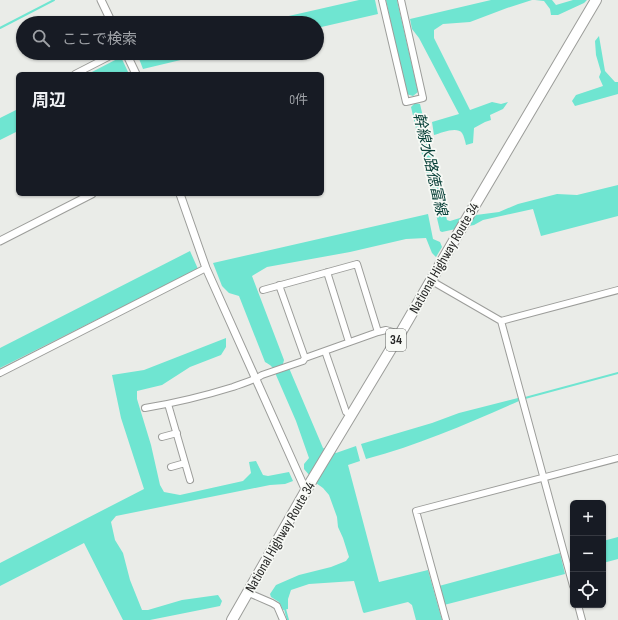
<!DOCTYPE html>
<html lang="ja">
<meta charset="utf-8">
<style>
:root{--surface:#171b24;--page:#20242c;--text:#f1f3f6;--muted:#9ea1a6;--line:#363941}
body{margin:0;font-family:"Sofia Sans Condensed","Noto Sans JP",sans-serif;background:var(--page);color:var(--text)}
.controls{position:absolute;right:12px;bottom:12px;display:grid;overflow:hidden;border-radius:6px;box-shadow:0 1px 3px #0004}
.controls button{width:36px;height:36px;display:grid;place-items:center;padding:0;border:0;border-bottom:1px solid var(--line);background:var(--surface);color:var(--text);font:20px sans-serif}
.list{margin:0;padding:0;list-style:none}
h2{display:flex;justify-content:space-between;align-items:center;height:52px;margin:0;padding:0 16px;font-size:17px}
h2 small{font-size:13px;font-weight:400;color:var(--muted)}
.icon{flex:none;width:22px;height:22px;fill:none;stroke:currentColor;stroke-width:2;stroke-linecap:round;stroke-linejoin:round}
.map{position:relative;flex:none;width:618px;height:620px;overflow:hidden}
.search{position:absolute;background:var(--surface);box-shadow:0 1px 3px #0004;left:16px;top:16px;width:308px;height:44px;display:flex;align-items:center;gap:10px;box-sizing:border-box;padding:0 14px;border-radius:22px;color:var(--muted);font-size:15px}
.panel{position:absolute;background:var(--surface);box-shadow:0 1px 3px #0004;left:16px;top:72px;width:308px;height:124px;border-radius:6px}
.map>svg:first-child{display:block}
.water{fill:#6fe5d1}
.lines{fill:none;stroke-linecap:round;stroke-linejoin:round}
.stream{stroke:#6fe5d1;stroke-width:2}
.minor-casing{stroke:#9c9d9a;stroke-width:8}
.tertiary-casing{stroke:#9c9d9a;stroke-width:9}
.trunk-casing{stroke:#9c9d9a;stroke-width:12}
.minor{stroke:#fff;stroke-width:6}
.tertiary{stroke:#fff;stroke-width:7}
.trunk{stroke:#fff;stroke-width:10}
.labels{text-anchor:middle;dominant-baseline:central;stroke-width:3.5;stroke-linejoin:round;paint-order:stroke}
.shield{fill:#f7f9f5;stroke:#656765;stroke-width:1}
.shield-label{font-size:13px;font-weight:bold;fill:#272827}
.street-label{font-size:14px;fill:#272827;stroke:#f7f9f5}
.water-label{font-size:15px;font-style:italic;fill:#094139;stroke:#f7f9f5}
</style>
<div class="map">
<svg width="618" height="620" viewBox="0 0 618 620">
<rect width="100%" height="100%" fill="#eaece8"/>
<path class="water" d="M359 0H375L378 14 317 28V23H258Z
M386 0H397L418 92 413 96 406 94Z
M491 0H532L507 8 470 22 443 24 434 30V38L470 110 492 102 501 104 508 102 503 109 490 115 491 120 485 122 474 128 473 143 466 145C465 141 464 136 462 133 457 126 441 133 434 135L432 122 459 114 419 38 412 29 410 19Z
M535 0H552L556 5 573 0H587L584 3 558 15H551L550 9 544 1Z
M599 36 605 71 615 82H618V94L575 106 572 101 576 95 603 86 599 77 601 72 596 55 595 41Z
M139 53H210L143 69 138 56Z
M121 57 129 74H88Z
M415 103 420 104 447 220 450 221 460 218 476 215 499 212 518 204 557 194 577 195 618 185V216L541 236 533 209 483 220 474 225 442 232 440 231 411 107Z
M18 109V131L0 140V118Z
M428 214 433 239 440 242 442 247 436 257 432 253 426 238 406 239 350 252 267 267 252 276 284 360 283 364 285 369 289 368 323 448 336 453 356 446 360 461 348 465 379 582 428 570 442 620H416L412 605 408 602 364 613 363 612 354 581 309 584 291 590 288 599V609L283 610 279 602 271 597 270 594 276 585 299 575 331 567 346 561 349 557 343 538 338 527 337 517 329 495 323 488 316 483 304 469V464L309 458 296 421 276 375C275 369 271 365 265 362L239 296 229 293 222 286 213 263Z
M190 251 198 269 0 368V348Z
M226 338V347L221 355 190 367 162 385 137 391V399L151 445 160 485 164 492 180 495 243 481 251 473 249 462 256 461 263 475 268 476 289 472 293 481 285 484 270 485 116 516 111 522 115 540 123 553 130 580 142 610H148L182 600 218 595 222 601 220 606 150 620H123L84 543 0 586V563L144 489 121 418 112 375 144 370Z
M518 398 519 401C469 423 419 445 366 459L361 444 432 423 459 413Z
M618 537V559L603 563V541Z
M560 553 565 574 444 605 439 586Z"/>
<g class="lines">
<path class="stream" d="M0 28 54 0
M525 398 618 373
M285 609 288 620"/>
<defs>
<path id="minor" d="M382 0 406 102 423 98 401 0
M75 74 116 53
M327 272 349 342
M430 280 501 321 618 290
M263 290 357 264 378 332
M501 321 573 586
M325 351 346 412 351 415
M305 358 378 332 386 330 400 334
M0 373 206 268
M168 404 190 480
M145 408C175 403 204 396 233 387 243 383 253 381 262 375L303 361 305 358 279 285
M162 437 177 433
M171 467 185 463
M249 593 272 603 277 606 283 620
M578 605 582 620
M446 620 416 511 618 458"/>
<path id="tertiary" d="M101 0 112 23
M126 53 136 74
M180 194 206 268 306 491
M0 241 92 194"/>
<path id="trunk" d="M232 620 312 480 400 334 459 232 596 0"/>
</defs>
<use href="#minor" class="minor-casing"/>
<use href="#tertiary" class="tertiary-casing"/>
<use href="#trunk" class="trunk-casing"/>
<use href="#minor" class="minor"/>
<use href="#tertiary" class="tertiary"/>
<use href="#trunk" class="trunk"/>
</g>
<g class="labels">
<rect class="shield" x="386" y="329" width="20" height="22" rx="3"/>
<g class="shield-label">
<text x="396" y="340">34</text>
</g>
<g class="street-label">
<text transform="translate(444 258) rotate(-60)">National Highway Route 34</text>
<text transform="translate(280 537) rotate(-60)">National Highway Route 34</text>
</g>
<g class="water-label">
<text transform="translate(430 164) rotate(77)">幹線水路徳富線</text>
</g>
</g>
</svg>
<div class="controls">
<button>+</button>
<button>−</button>
<button><svg class="icon" aria-label="locate" viewBox="0 0 24 24"><circle cx="12" cy="12" r="6"/><path d="M12 2v4M12 18v4M2 12h4M18 12h4"/></svg></button>
</div>
<div class="search"><svg class="icon" aria-label="search" viewBox="0 0 24 24"><circle cx="10" cy="10" r="6"/><path d="M15 15l6 6"/></svg>ここで検索</div>
<section class="panel">
<h2>周辺<small>0件</small></h2>
<ul class="list">
</ul>
</section>
</div>
